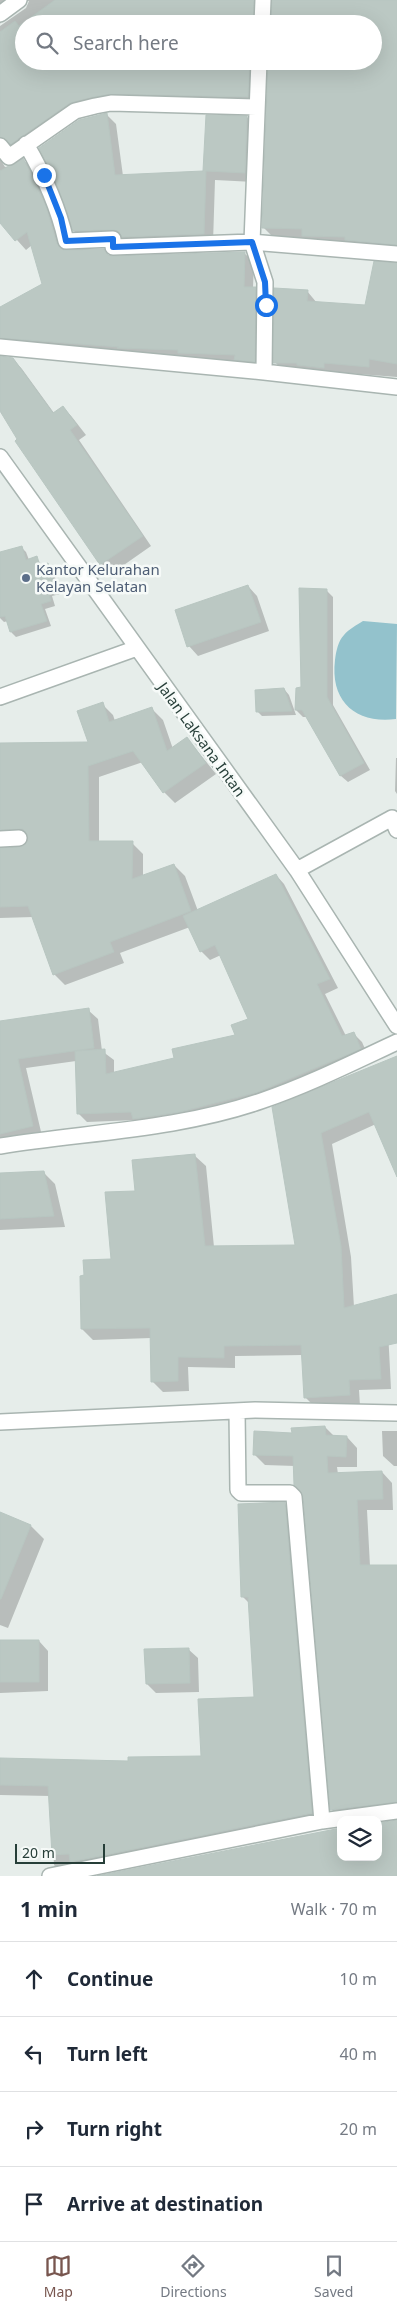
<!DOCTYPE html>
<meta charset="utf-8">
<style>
:root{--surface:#fff;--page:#f2f2f3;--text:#1f2937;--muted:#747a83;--line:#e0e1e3;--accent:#78564f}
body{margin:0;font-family:"Noto Sans",sans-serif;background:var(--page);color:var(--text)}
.controls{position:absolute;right:15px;bottom:15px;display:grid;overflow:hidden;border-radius:10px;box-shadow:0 5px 20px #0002}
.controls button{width:45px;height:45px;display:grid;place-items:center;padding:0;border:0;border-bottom:1px solid var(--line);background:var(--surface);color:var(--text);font:25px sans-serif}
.scale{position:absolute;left:15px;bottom:12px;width:90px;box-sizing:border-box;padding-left:5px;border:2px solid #263e38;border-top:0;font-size:14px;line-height:18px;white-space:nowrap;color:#263e38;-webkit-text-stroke:4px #f6faf8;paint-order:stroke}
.stop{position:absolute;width:15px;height:15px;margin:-11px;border:4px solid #1a73e8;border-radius:50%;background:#fff}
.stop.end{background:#1a73e8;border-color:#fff;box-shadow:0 1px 5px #0008}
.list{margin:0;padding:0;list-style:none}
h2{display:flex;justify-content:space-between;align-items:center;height:65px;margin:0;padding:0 20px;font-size:21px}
h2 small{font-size:16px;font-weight:400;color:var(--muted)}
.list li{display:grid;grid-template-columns:32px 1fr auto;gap:15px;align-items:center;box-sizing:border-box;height:75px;padding:0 20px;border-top:1px solid var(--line)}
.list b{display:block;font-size:19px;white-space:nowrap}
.list em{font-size:16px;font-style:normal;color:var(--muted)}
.icon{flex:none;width:28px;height:28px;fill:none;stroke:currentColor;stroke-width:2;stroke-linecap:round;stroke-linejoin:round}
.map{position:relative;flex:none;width:397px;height:1876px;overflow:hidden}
.search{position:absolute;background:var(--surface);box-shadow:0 5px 20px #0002;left:15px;right:15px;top:15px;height:55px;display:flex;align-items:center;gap:12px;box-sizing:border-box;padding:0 18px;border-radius:28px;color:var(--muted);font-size:19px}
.sheet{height:365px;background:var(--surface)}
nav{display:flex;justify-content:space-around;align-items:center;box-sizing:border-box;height:70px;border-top:1px solid var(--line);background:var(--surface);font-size:14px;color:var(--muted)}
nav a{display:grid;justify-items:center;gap:2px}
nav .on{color:var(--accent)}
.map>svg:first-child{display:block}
.water{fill:#93c2cc}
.shadow{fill:#0003;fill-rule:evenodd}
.building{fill:#bbc8c3;stroke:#b8c6c1}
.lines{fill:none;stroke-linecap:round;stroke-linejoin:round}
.minor-casing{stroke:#a9b5b1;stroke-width:18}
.minor{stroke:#fff;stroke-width:15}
.route{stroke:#1a73e8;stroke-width:6}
.service-dot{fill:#5c6f8a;stroke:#f6faf8;stroke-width:2}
.labels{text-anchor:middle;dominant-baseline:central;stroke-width:5;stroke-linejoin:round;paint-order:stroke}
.service-label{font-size:15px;fill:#4e5e75;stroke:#f6faf8;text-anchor:start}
.street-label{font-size:15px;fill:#263e38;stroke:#f6faf8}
</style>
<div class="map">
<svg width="397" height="1876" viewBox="0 0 397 1876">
<rect width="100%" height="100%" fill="#e6edea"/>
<path class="water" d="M363 621 397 624 396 719C356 724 330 702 335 660 336 652 338 641 344 635 349 629 357 625 363 621Z"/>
<path class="shadow" d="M0 0H273L265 4 263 24H24V61H267L264 62 257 106 119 103 80 112 15 147 9 146 0 153 2 162 5 167 14 166 23 160 33 169 50 205 65 251 104 250 110 257 244 253 254 262 253 288 265 298 264 371 1 351V357L13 359 22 369 54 413 63 407 72 417 86 435 79 440 151 546 111 574 101 564 0 410V308L43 284 32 245 26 250 0 221V26L26 8 29 1H24L4 16 0 24Z
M274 0H397V253L313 245 306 238 273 237 263 227 373 61V24Z
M107 115 116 124 123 176 204 172 247 117 256 127 254 182 215 180 213 243 123 239 84 240 74 231Z
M397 264V377L333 372V377L284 372 275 362 307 291 317 303 366 306Z
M21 547 26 552 29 560 36 558 43 566 48 565 53 570 60 594 52 596 55 606 45 609 51 626 16 637 11 632 8 621 4 622 0 618V554Z
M248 586 257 596 269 631 198 656 189 646Z
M326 590 333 597V705L370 770 348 782 341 776 307 717H303L296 710Z
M284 689 289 695 296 715 262 716 257 711Z
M102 704 113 715 115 721 152 709 163 720 173 749 187 738 216 774 175 803 164 792 143 762 99 777V842L132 843 143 854V877L174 865 185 876 198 911 276 875 284 884 338 988 325 994 346 1036 353 1033 362 1042 369 1058 302 1088 143 1128 136 1120 87 1122 78 1113 76 1061 26 1068 42 1136 0 1146V1024L88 1010 98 1019 102 1051 114 1060V1074L175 1059 236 1036 250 1020 221 955 210 960 201 951 190 927 120 953 124 963 65 985 54 974 33 917 0 918V744L89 743ZM28 841 24 847 2 849 7 842Z
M396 758H397V794L395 791Z
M397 1058V1166L376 1124 332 1144 351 1257 354 1307 387 1311 391 1389 359 1390 360 1406 316 1408 305 1397 303 1355 235 1356V1368L188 1367 189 1391 163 1392 152 1381 151 1338 93 1340 82 1329 112 1261 137 1192 195 1156 206 1166 214 1247 297 1246 273 1108Z
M43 1172 55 1184 65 1227 0 1230V1175Z
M325 1427 334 1436 347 1437 357 1448V1467H337L338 1474 382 1472 392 1483 393 1510H367L370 1566 397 1649V1814L342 1820 332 1810 305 1496 295 1466 265 1465 254 1454 293 1434Z
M382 1431H397V1466H394L383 1456Z
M285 1504 296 1515 322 1824 65 1876 54 1865 50 1796 0 1795V1759L129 1762 202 1757 255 1698 250 1604 242 1596Z
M0 1513 31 1526 44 1539 8 1628 0 1625Z
M0 1641H39L48 1651V1691L0 1693Z
M188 1649 198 1658 199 1692 156 1693 147 1684Z"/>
<path class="building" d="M55 0H254L253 24H24V61H250L248 97 111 94 93 97 70 103 11 144 0 137V32L15 21 19 26Z
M272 0H397V245L345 240V237L302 236V229L262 228 268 61H373V24H271Z
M107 113 115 175 203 171 206 115 247 116 245 173 206 171 204 234 122 237 118 231 113 230 73 231 58 188 39 148 79 120Z
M23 158 46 206 57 244 63 250 104 249 108 255 113 256 245 252 244 287H256L255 362 234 360 235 355 178 353V350L117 348 119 347 0 338V307L42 284 27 232 15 241 0 223V171Z
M374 261 397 263V364L369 359V367L324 363V368L297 365V363H273L274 288 308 290 307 301 365 305Z
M0 356 13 358 53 413 63 406 77 425 70 430 143 536 100 565 15 441 17 439 0 411Z
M22 546 26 560 37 556 40 566 48 563 56 589 48 591 51 601 41 604 47 621 10 632 5 616 0 617V552Z
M248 585 261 622 187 647 175 610Z
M299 588 327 589V697L364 763 340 776 302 710H295L296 688 301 687Z
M284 688 292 711 256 712 255 690Z
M103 702 109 722 152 707 167 751 187 737 206 763 163 793 133 751 88 766 89 841H133L132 879 174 864 191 911 110 942 114 952 53 975 28 906 0 907V848L24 846 28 838 23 829 0 830V743L88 742 77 711Z
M276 874 330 979 317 984 342 1036 354 1032 361 1049 258 1092 180 1112 133 1119 131 1112 77 1114 75 1051 105 1049 106 1074 174 1058 172 1049 235 1035 231 1025 248 1019 215 945 200 952 183 916Z
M89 1008 94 1048 18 1059 33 1126 0 1134V1021Z
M397 1056V1177L369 1112 321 1133 341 1246 344 1308 397 1294V1343L379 1347 381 1379 349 1380 350 1395 304 1398 301 1345 224 1346V1358L178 1357V1381L151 1382 150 1328 81 1329 80 1276 84 1275 83 1260 111 1259 105 1192 135 1191 132 1160 195 1154 205 1246 295 1245 272 1107Z
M44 1171 54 1216 0 1219V1173Z
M325 1426 326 1435 347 1436 346 1457 327 1456 328 1473 382 1471 383 1499 357 1500 360 1565H397V1802L330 1810 303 1496 294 1485 293 1456 253 1455 254 1431 292 1433 291 1428Z
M285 1502 312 1813 70 1862 69 1854 52 1855 48 1786 0 1785V1758L128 1761V1757L201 1756 198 1699 254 1697 248 1597H241L238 1504Z
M0 1512 31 1525 1 1599H0Z
M0 1640H39V1682H0Z
M189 1648 190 1683 146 1684 144 1649Z
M397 1820V1876H97L341 1828V1857H378V1823Z"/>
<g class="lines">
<defs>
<path id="minor" d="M0 14 19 0
M262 24 263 0
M259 61 252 242 265 282 264 372
M26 144C44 175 58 206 66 241L113 239V247L252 242 397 254
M0 146 9 157 75 111 95 106 111 103 257 107
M0 347 264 372 397 387
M0 457 297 870 397 1026
M0 697 137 648
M0 839 19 838
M297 870 392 818 397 830
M0 1146C87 1132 177 1130 261 1101 308 1085 352 1063 397 1042
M237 1411 238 1490 241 1493H290L294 1497 322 1821
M0 1422 255 1410 397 1413
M50 1876 322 1821 397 1811"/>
</defs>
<use href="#minor" class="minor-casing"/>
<use href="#minor" class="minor"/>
</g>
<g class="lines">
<path class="route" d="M44 175 61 218 66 241 113 239V247L252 242 265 282 266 305"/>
</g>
<circle class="service-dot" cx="26" cy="578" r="5"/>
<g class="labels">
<g class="service-label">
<text x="36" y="569">Kantor Kelurahan<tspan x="36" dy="17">Kelayan Selatan</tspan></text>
</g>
<g class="street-label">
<text transform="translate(202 739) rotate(54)">Jalan Laksana Intan</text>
</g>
</g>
</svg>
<div class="controls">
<button><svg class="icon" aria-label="layers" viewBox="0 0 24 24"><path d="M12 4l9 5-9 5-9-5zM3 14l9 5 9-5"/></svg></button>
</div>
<div class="scale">20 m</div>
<div class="stop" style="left:266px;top:305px"></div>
<div class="stop end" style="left:44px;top:175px"></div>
<div class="search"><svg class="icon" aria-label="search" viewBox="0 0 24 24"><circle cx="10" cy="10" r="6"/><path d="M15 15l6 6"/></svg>Search here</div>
</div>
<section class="sheet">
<h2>1 min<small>Walk · 70 m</small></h2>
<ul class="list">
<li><svg class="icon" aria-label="ahead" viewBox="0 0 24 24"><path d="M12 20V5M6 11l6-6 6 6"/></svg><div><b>Continue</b></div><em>10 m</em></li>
<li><svg class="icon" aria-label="left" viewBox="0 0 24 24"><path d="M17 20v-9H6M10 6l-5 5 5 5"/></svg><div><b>Turn left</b></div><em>40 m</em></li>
<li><svg class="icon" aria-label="right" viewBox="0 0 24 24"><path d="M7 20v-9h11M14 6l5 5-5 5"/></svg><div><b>Turn right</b></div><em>20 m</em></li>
<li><svg class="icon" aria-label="arrive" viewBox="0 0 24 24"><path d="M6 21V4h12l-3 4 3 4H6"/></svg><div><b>Arrive at destination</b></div></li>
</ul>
</section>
<nav>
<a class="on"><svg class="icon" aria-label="map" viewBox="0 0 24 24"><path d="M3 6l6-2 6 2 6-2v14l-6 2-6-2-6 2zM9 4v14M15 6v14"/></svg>Map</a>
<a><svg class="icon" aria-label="directions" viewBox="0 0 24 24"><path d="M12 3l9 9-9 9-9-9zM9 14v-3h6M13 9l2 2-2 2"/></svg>Directions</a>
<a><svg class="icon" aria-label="saved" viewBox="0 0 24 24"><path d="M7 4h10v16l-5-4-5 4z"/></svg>Saved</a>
</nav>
